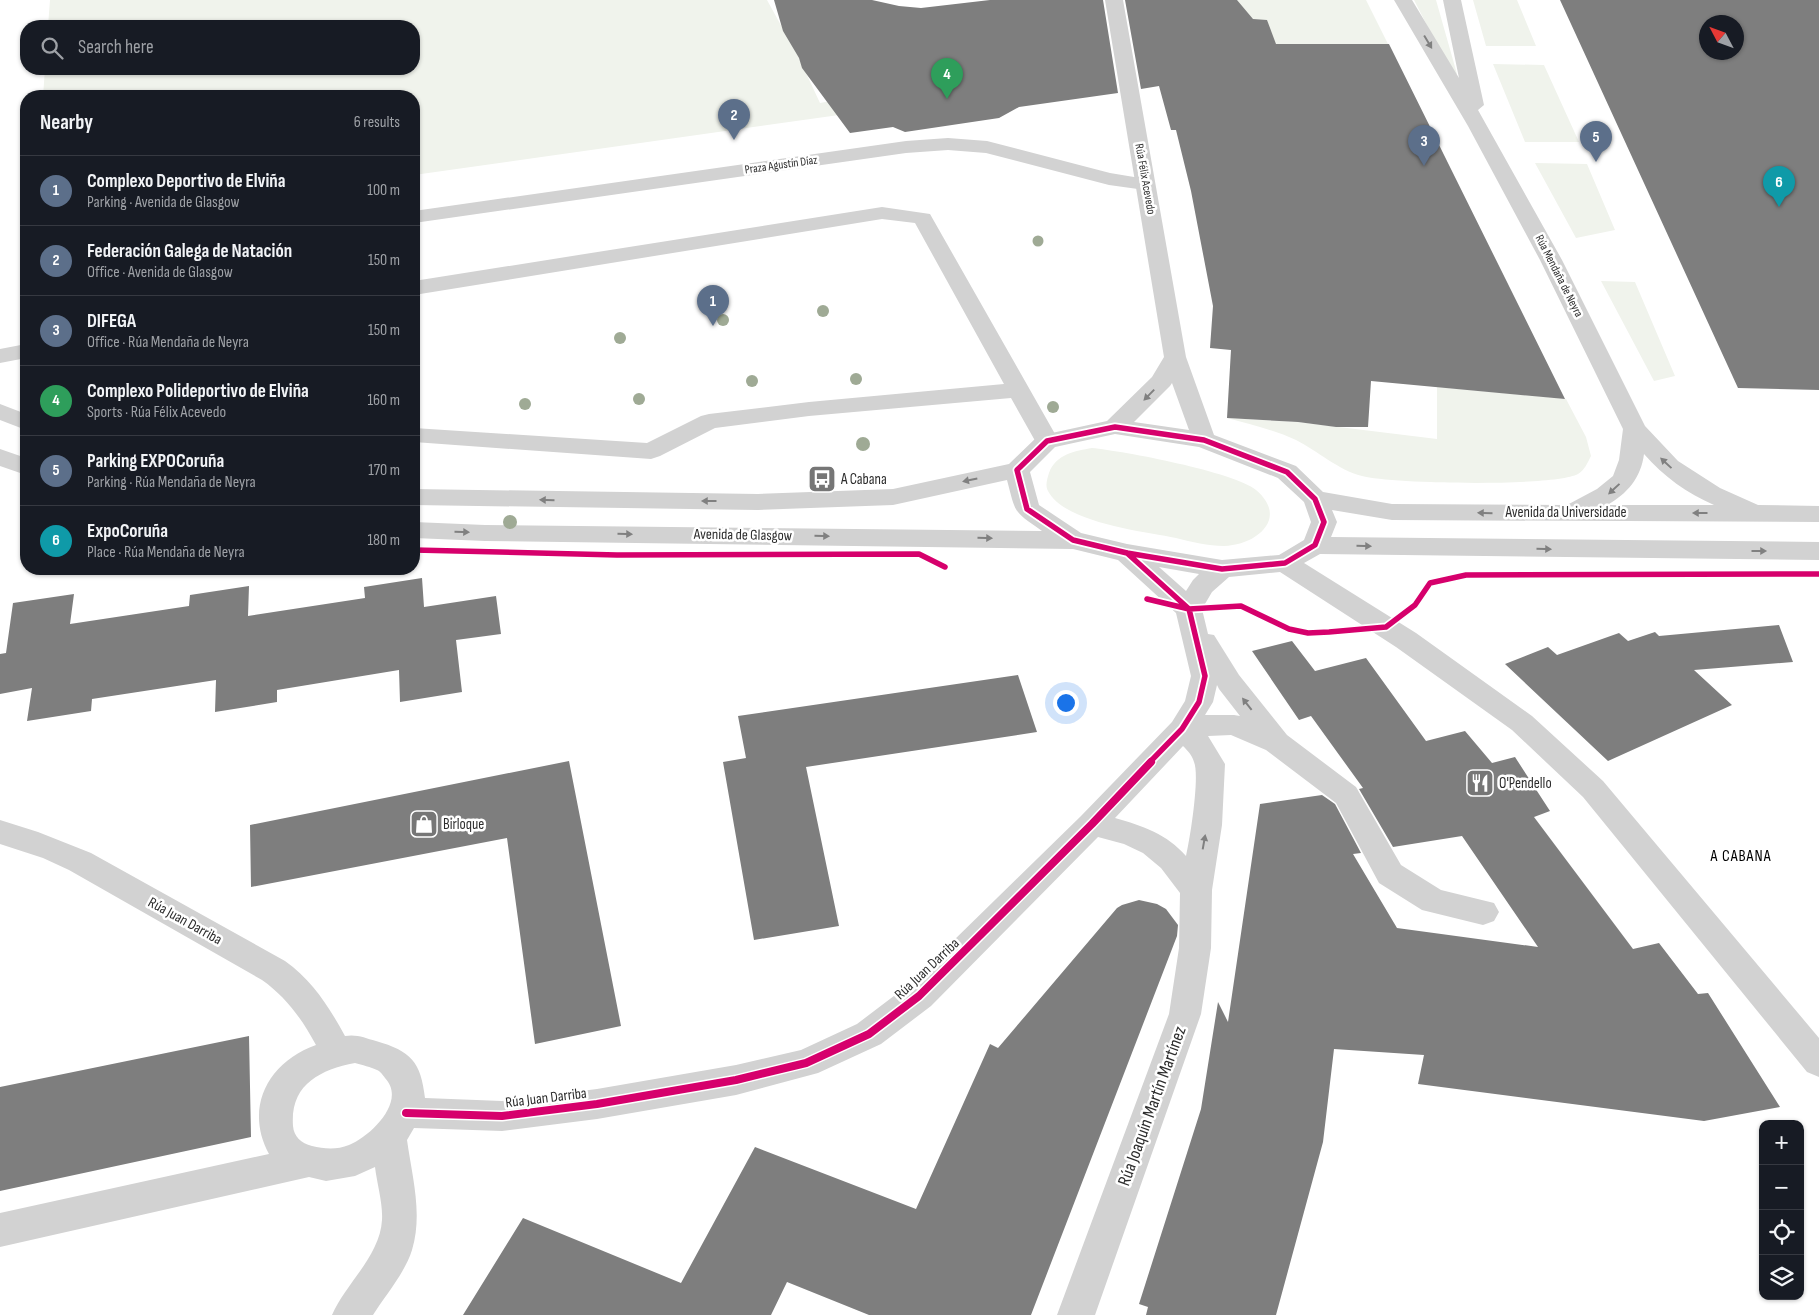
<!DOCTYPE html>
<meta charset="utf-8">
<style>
:root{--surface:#171b24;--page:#242831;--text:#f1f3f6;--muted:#9ea1a6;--line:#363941;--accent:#7c3aed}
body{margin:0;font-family:"Sofia Sans Condensed",sans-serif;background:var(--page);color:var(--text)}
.controls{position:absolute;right:15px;bottom:15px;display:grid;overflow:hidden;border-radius:10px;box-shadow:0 1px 4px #0004}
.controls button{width:45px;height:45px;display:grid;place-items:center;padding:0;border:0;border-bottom:1px solid var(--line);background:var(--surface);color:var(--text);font:25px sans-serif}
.compass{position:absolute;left:1699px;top:15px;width:45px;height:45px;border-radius:50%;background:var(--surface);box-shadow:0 1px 4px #0004;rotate:311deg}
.you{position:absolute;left:1065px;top:702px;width:18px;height:18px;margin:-12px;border:4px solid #fff;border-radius:50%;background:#1a73e8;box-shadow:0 0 0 8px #1a73e833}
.badge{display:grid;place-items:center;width:32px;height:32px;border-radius:50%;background:var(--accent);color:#fff;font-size:16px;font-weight:700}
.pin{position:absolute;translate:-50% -41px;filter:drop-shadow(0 1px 2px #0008)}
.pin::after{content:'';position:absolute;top:26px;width:18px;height:15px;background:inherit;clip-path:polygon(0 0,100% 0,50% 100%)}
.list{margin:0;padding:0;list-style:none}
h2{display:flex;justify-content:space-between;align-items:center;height:65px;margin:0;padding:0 20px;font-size:21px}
h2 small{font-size:16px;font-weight:400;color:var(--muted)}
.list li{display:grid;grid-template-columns:32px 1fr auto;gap:15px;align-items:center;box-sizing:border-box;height:70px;padding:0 20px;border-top:1px solid var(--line)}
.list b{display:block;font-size:19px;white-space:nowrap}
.list p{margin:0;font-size:16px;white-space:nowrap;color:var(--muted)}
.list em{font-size:16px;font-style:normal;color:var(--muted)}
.icon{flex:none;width:28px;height:28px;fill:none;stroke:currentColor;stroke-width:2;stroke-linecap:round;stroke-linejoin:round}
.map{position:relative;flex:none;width:1819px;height:1315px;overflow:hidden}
.search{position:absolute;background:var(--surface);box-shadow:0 1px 4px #0004;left:20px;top:20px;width:400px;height:55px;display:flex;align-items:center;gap:12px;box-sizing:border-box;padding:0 18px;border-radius:20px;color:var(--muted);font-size:19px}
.panel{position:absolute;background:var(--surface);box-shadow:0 1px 4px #0004;left:20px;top:90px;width:400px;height:485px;border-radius:20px}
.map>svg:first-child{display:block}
.green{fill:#f0f3ec}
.building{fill:#7e7e7e;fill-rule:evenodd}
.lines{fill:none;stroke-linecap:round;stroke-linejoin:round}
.lane{fill:#d2d2d2;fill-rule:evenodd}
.street{fill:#d2d2d2;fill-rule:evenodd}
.cycleway-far1-casing{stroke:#fff;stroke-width:9}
.cycleway-casing{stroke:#fff;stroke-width:11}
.cycleway-far1{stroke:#d6006c;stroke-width:5.5}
.cycleway{stroke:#d6006c;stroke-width:8}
.tree{fill:#9faa95}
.oneway{fill:#808080}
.labels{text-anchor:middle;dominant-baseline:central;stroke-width:5;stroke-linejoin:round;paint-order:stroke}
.far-street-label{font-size:12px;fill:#2d2d2d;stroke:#fff}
.poi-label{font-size:15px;fill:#2d2d2d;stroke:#fff;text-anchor:start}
.street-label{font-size:15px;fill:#2d2d2d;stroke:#fff}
.neighbourhood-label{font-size:16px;letter-spacing:1px;fill:#000;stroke:#fff}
.near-street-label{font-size:18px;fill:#2d2d2d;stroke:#fff}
</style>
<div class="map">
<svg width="1819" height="1315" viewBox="0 0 1819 1315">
<rect width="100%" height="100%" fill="#fff"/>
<path class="green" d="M50 0H767L799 58 820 103 831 101 839 115 414 175V96H43L45 69H414V26H48Z
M1237 0H1366L1388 44H1206L1238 3Z
M1414 0H1436L1457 74H1452Z
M1473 0H1517L1536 46H1486Z
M1493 64 1544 65 1579 142H1525Z
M1535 163 1587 164 1615 230 1576 238Z
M1601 281 1635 282 1675 376 1654 381Z
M1437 387 1566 399 1586 437 1591 456C1588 462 1584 471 1578 474 1554 487 1392 484 1362 476 1338 470 1318 451 1296 440 1274 430 1250 424 1227 418L1298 422 1437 439Z
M1092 448C1123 451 1235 472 1256 490 1289 518 1257 545 1224 546 1208 546 1192 542 1176 538 1142 531 1065 523 1048 491 1045 486 1047 479 1049 473 1056 454 1075 451 1092 448Z"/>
<path class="building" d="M774 0H872L899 6 921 8 990 0H1103L1118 93 1019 107 999 118 905 132 893 127 850 133 802 68 799 58 783 31Z
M1125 0H1237L1253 19 1267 20 1276 44H1389L1565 399 1371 381 1368 427H1336L1298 422 1227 418 1231 350 1210 348 1213 306 1191 191 1176 130H1171L1159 86 1141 89Z
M1560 0H1819V390L1738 388ZM1706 22H1736V52H1706Z
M422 578 424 607 496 596 501 634 456 640 462 692 400 702 399 670 277 690V702L215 712 216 680 92 699 91 711 27 721 32 688 0 694V654L6 653 13 603 74 594 70 624 189 606 190 595 249 586 248 616 365 598 364 587Z
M1779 625 1793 662 1694 670 1732 705 1608 761 1505 664 1548 647 1557 655 1619 633 1628 641 1655 632 1659 636Z
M1292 641 1315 671 1366 658 1426 741 1465 731 1492 763 1515 757 1550 811 1534 817 1633 949 1659 943 1698 994 1708 993 1780 1107 1704 1121 1418 1084 1424 1055 1334 1049 1323 1142 1276 1315H1146L1148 1307 1139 1304 1201 1109 1218 1002 1228 1022 1260 804 1322 795 1335 804 1361 853 1353 854 1397 928 1538 947 1462 836 1393 847 1359 789 1363 788 1311 716 1299 720 1252 651Z
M1018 675 1037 732 806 767 839 926 754 940 723 762 746 758 738 716Z
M569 761 621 1026 535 1044 507 838 251 887 250 825Z
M1139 900 1157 904 1166 909 1178 925 1177 936 1031 1315H869L787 1282 771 1315H463L523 1218 681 1283 755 1147 916 1209 990 1044 998 1048 1117 908 1122 905Z
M249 1036 251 1137 0 1191V1087Z"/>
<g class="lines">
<path class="lane" d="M948 138 987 141 1110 173 1152 180 1155 184 1152 188 1145 190 1109 185 986 153 948 150 906 153 414 223V211L906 141Z
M882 207 930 214 1059 441 1056 446 1047 449 1038 446 1011 398 809 416 715 428 660 456 651 459 414 442V428L647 443 701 416 709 414 809 402 1004 384 915 223 882 219 414 295V281Z
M26 344V358L0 363V349Z"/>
<path class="street" d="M1105 0H1123L1186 357 1214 435 1296 466 1323 492 1392 504 1567 505 1597 489 1613 476 1619 460 1623 429 1540 260 1468 126 1394 0H1412L1459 78 1443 0H1461L1484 105 1478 110 1562 260 1645 426 1678 461 1720 488 1758 505 1819 506V522L1392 520 1332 510 1337 522 1331 537 1819 542V560L1320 554 1304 563 1416 633 1532 716 1603 781 1819 1038V1077L1807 1072 1583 797 1512 730 1396 647 1280 572 1229 577 1212 592 1202 609 1208 634 1214 635 1239 675 1287 735 1356 787 1401 865 1441 890 1494 903 1499 912 1494 921 1483 925 1422 910 1379 883 1336 803 1266 750 1231 735 1208 736 1225 764 1222 825 1212 890 1211 948 1201 1014 1095 1315H1057L1169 1014 1179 948 1180 893 1161 868 1143 853 1124 844 1098 837 931 1006 881 1044 818 1073 736 1095 597 1119 502 1131 414 1128 407 1140C412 1176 423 1214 412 1250 406 1271 385 1296 373 1315H332C346 1283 380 1256 382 1220 383 1203 377 1184 375 1167L355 1176 326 1181 309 1177 0 1247V1213L269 1154C244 1108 268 1062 316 1045 302 1019 286 997 262 980L69 870 43 858 0 844V820L38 832 91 853 285 961C313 981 329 1007 345 1036 357 1034 365 1038 376 1041 411 1051 421 1062 425 1098L502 1101 597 1089 736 1065 801 1050 857 1024 907 986 1081 816 1172 722 1185 701 1191 676 1176 613 1118 560 1073 549 485 541 414 538V522L485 525 1042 531C1013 511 1016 514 1007 480L893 505 758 510 414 505V489L758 494 893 489 1009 464 1038 436 1107 421 1152 377 1164 357ZM1172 383 1189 430 1134 422 1170 386ZM1115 434 1199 447 1278 478 1304 502 1311 522 1304 540 1279 555 1222 560 1127 544 1081 533 1039 505 1030 472 1055 447ZM1644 454C1664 477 1687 493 1714 505H1607C1627 494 1641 478 1644 454ZM1159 567 1199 574 1193 580 1186 591ZM1217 685 1219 689 1240 716 1234 715H1205L1213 702ZM1183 746C1188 751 1192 755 1194 762 1200 776 1190 839 1186 856 1167 834 1143 826 1115 818ZM355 1063C362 1065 371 1067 377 1070 380 1071 383 1075 385 1078 407 1101 371 1136 349 1145 337 1150 324 1149 312 1146 301 1143 294 1137 293 1126 290 1085 319 1070 355 1063Z
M0 404 26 414V430L0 420Z
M0 449 26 458V475L0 466Z"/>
<defs>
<path id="cycleway-far1" d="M1115 427 1204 440 1287 472 1315 499 1324 522 1315 545 1285 563 1222 569 1127 553 1073 540 1027 509 1017 470 1047 441Z
M414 550 617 555 919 554 945 567
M1127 553 1189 609 1205 676 1199 702 1182 729 1149 763
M1147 599 1189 609 1241 606 1289 629 1308 633 1329 632 1386 627 1415 605 1430 583 1466 575 1819 574"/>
<path id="cycleway" d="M406 1113 502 1116 597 1104 736 1080 806 1063 869 1034 919 996 1092 824 1151 762"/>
</defs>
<use href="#cycleway-far1" class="cycleway-far1-casing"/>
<use href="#cycleway" class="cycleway-casing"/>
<use href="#cycleway-far1" class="cycleway-far1"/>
<use href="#cycleway" class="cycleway"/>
</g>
<g class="tree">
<circle cx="1038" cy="241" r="5.5"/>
<circle cx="823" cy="311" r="6"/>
<circle cx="723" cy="320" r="6"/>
<circle cx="620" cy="338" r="6"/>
<circle cx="856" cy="379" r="6"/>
<circle cx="752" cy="381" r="6"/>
<circle cx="639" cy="399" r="6"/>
<circle cx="525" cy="404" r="6"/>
<circle cx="1053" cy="407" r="6"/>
<circle cx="863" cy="444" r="7"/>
<circle cx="510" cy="522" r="7"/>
</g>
<defs><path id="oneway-solid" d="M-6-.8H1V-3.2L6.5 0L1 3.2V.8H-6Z" transform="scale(1.25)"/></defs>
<g class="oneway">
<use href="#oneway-solid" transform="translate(1428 42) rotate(59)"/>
<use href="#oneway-solid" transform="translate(1149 395) rotate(134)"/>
<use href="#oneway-solid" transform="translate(1666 463) rotate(-137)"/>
<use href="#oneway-solid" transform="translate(970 480) rotate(168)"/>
<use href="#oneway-solid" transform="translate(1614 489) rotate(137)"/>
<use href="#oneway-solid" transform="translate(547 500) rotate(-179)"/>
<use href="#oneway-solid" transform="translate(709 501) rotate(-180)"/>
<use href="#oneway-solid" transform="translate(1485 513) rotate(-179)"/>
<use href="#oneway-solid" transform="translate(1700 513) rotate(-180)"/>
<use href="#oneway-solid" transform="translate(462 532) rotate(2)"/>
<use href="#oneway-solid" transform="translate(625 534) rotate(1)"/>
<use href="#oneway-solid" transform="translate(822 536) rotate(1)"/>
<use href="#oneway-solid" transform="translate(985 538) rotate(1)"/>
<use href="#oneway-solid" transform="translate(1364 546) rotate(1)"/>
<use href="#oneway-solid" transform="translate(1544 549) rotate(1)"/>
<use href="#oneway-solid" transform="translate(1759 551)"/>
<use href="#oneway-solid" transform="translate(1247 704) rotate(-128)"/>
<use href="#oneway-solid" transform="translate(1204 842) rotate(-80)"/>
</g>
<defs>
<symbol id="bus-square" viewBox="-11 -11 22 22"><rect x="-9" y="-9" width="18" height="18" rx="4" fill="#767676" stroke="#fff"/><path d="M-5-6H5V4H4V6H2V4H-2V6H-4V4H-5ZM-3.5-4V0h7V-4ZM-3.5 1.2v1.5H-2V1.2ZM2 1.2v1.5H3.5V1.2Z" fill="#fff"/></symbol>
<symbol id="restaurant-square" viewBox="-11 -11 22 22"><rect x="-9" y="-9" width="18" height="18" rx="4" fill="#767676" stroke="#fff"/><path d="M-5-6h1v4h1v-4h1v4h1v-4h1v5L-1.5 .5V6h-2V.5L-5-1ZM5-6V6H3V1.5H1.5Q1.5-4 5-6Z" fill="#fff"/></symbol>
<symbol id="shop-square" viewBox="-11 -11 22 22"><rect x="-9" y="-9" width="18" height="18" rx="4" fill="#767676" stroke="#fff"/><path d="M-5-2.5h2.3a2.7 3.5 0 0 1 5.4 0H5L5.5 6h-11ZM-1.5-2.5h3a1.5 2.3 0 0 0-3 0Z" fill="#fff"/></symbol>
</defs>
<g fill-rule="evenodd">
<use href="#bus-square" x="806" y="463" width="32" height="32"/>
<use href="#restaurant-square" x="1464" y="767" width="32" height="32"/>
<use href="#shop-square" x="408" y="808" width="32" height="32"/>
</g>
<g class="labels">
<g class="far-street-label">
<text transform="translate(781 165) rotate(-8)">Praza Agustín Díaz</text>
<text transform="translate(1145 179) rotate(80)">Rúa Félix Acevedo</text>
<text transform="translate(1559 276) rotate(63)">Rúa Mendaña de Neyra</text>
</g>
<g class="poi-label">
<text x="841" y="479">A Cabana</text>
<text x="1499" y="783">O'Pendello</text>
<text x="443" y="824">Birloque</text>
</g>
<g class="street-label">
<text x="1566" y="512">Avenida da Universidade</text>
<text transform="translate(743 535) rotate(1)">Avenida de Glasgow</text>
<text transform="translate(185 921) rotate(29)">Rúa Juan Darriba</text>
<text transform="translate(927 969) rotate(-43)">Rúa Juan Darriba</text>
<text transform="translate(546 1098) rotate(-7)">Rúa Juan Darriba</text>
</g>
<g class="neighbourhood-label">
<text x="1741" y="856">A CABANA</text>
</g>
<g class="near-street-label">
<text transform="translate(1152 1106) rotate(-70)">Rúa Joaquín Martín Martínez</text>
</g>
</g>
</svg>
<div class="controls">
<button>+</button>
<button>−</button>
<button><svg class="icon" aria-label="locate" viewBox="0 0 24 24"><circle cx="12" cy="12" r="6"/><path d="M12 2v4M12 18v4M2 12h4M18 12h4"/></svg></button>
<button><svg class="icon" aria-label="layers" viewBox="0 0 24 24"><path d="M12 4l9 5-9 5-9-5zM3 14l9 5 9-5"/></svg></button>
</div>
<svg class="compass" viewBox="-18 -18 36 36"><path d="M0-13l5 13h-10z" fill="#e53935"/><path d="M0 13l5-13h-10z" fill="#9ea1a6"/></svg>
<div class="you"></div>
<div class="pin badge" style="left:713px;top:326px;background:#5c6f8a">1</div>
<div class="pin badge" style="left:734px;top:140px;background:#5c6f8a">2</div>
<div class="pin badge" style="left:1424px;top:166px;background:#5c6f8a">3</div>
<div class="pin badge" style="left:947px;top:99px;background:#2e9e5b">4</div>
<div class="pin badge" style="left:1596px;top:162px;background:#5c6f8a">5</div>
<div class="pin badge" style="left:1779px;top:207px;background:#0f9aa8">6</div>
<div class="search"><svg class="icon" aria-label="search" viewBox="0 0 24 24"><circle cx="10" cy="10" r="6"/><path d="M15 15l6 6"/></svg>Search here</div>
<section class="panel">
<h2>Nearby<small>6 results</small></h2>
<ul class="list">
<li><span class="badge" style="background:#5c6f8a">1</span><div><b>Complexo Deportivo de Elviña</b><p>Parking · Avenida de Glasgow</p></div><em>100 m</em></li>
<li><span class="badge" style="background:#5c6f8a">2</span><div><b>Federación Galega de Natación</b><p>Office · Avenida de Glasgow</p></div><em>150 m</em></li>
<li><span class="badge" style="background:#5c6f8a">3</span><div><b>DIFEGA</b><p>Office · Rúa Mendaña de Neyra</p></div><em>150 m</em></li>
<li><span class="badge" style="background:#2e9e5b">4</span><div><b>Complexo Polideportivo de Elviña</b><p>Sports · Rúa Félix Acevedo</p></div><em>160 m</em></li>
<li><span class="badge" style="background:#5c6f8a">5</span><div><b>Parking EXPOCoruña</b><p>Parking · Rúa Mendaña de Neyra</p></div><em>170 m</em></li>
<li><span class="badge" style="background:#0f9aa8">6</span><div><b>ExpoCoruña</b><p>Place · Rúa Mendaña de Neyra</p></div><em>180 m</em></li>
</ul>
</section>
</div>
